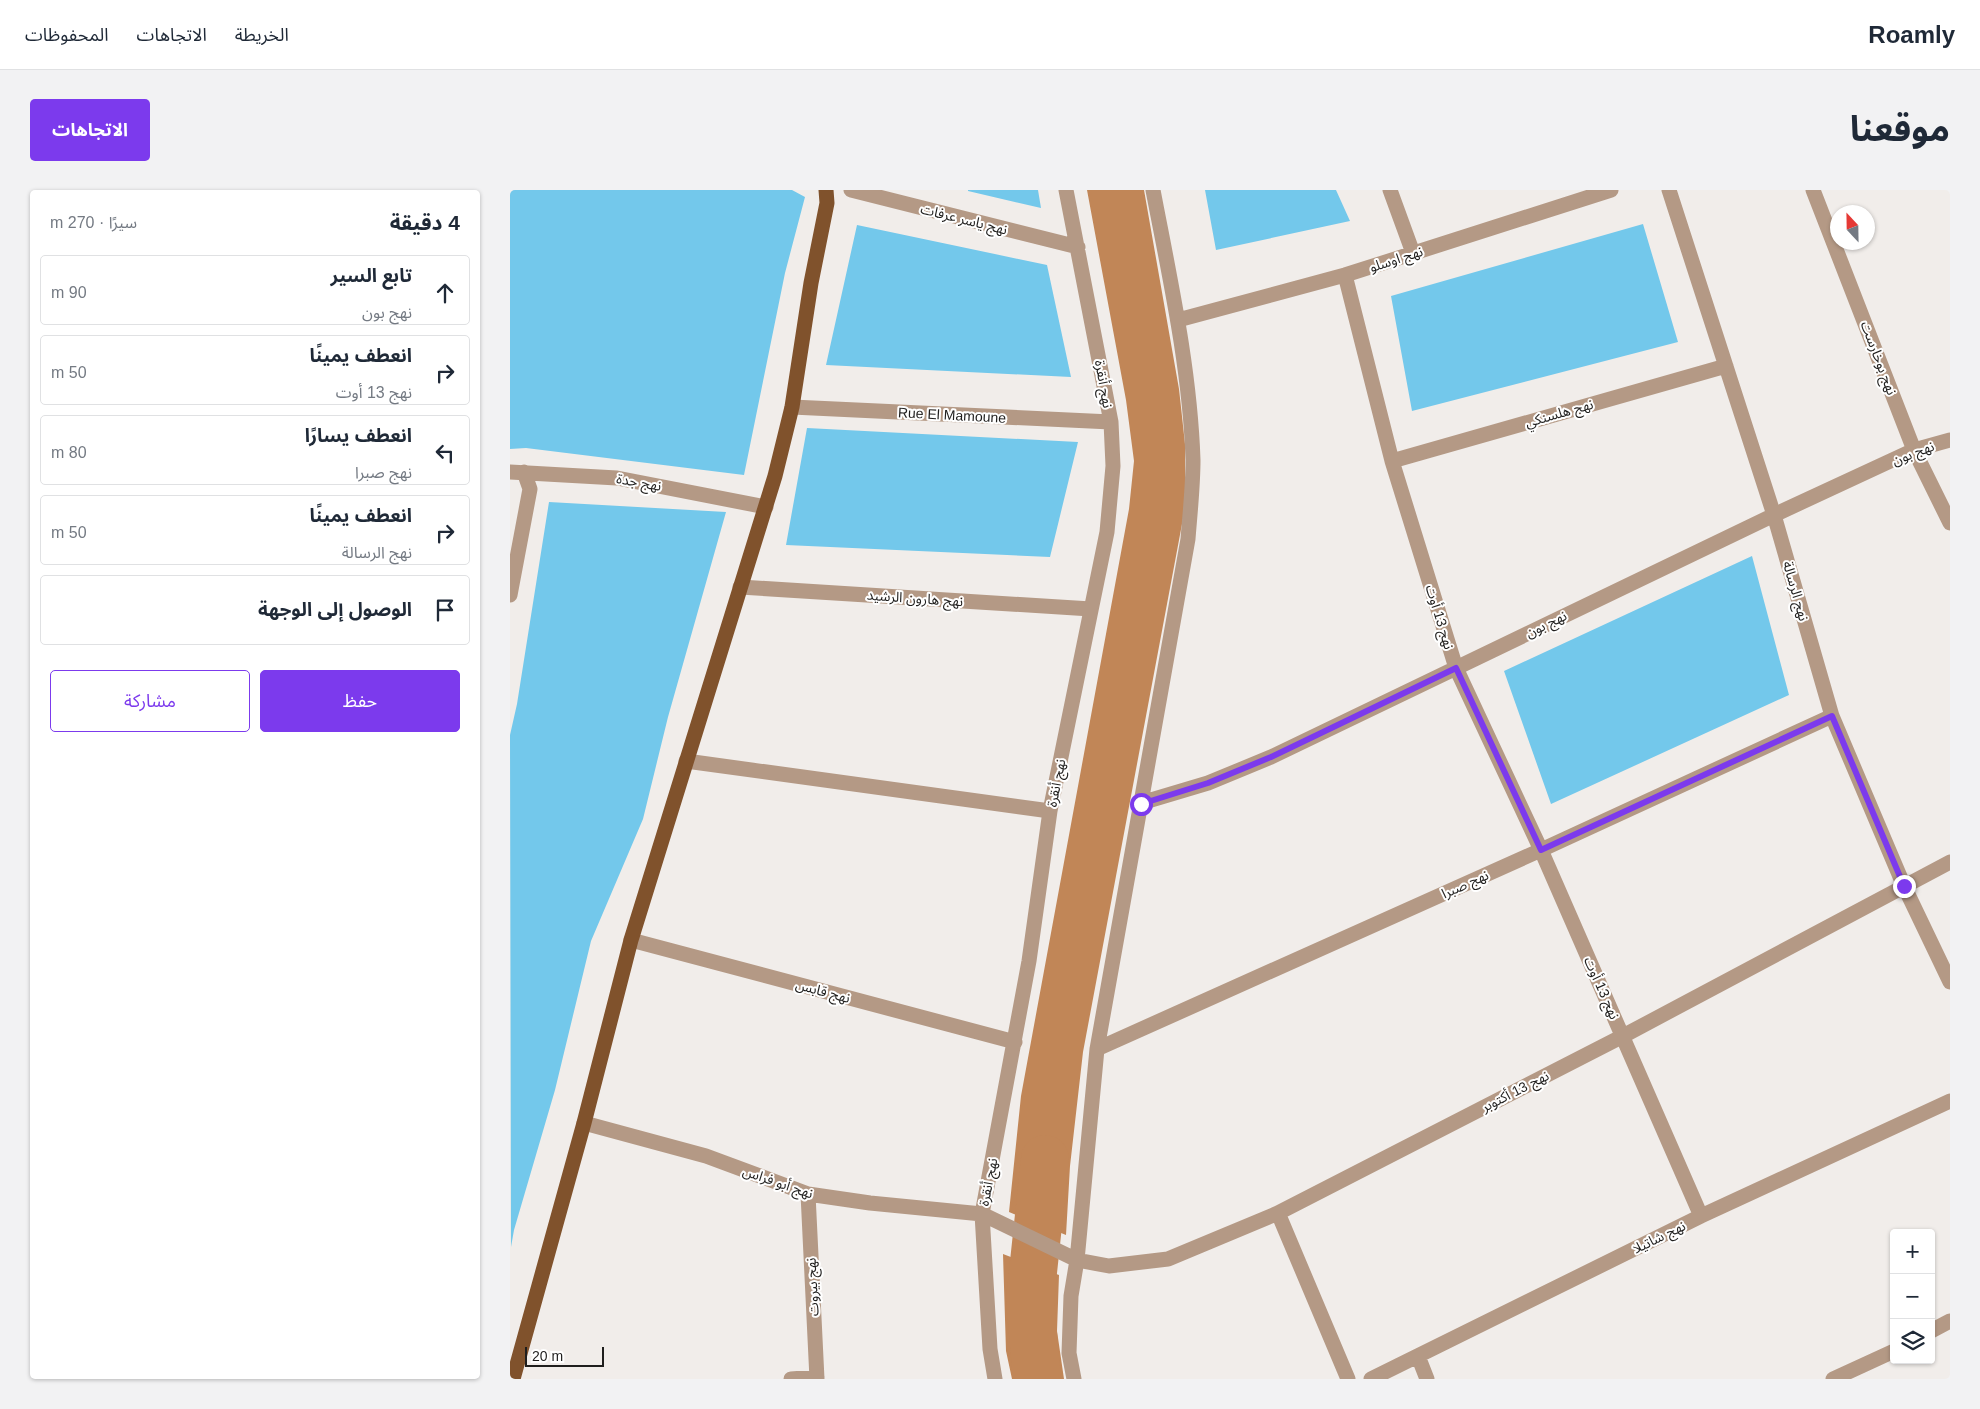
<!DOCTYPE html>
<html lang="ar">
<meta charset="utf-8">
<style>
:root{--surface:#fff;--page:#f2f2f3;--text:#1f2937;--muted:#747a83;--line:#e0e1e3;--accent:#7c3aed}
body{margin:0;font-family:Helvetica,"Noto Sans Arabic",sans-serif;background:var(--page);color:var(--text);direction:rtl}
.controls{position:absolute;right:15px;bottom:15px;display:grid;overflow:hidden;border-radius:5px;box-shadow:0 1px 4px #0004}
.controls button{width:45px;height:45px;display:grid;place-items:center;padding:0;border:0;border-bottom:1px solid var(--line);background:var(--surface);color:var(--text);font:25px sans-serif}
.compass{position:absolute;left:1320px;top:15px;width:45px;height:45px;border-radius:50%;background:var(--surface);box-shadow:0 1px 4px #0004;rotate:338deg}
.scale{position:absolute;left:15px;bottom:12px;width:79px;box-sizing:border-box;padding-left:5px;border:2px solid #1f1e1d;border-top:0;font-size:14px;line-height:18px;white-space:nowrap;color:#1f1e1d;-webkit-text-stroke:4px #fff;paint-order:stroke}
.stop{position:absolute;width:15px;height:15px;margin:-11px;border:4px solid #7c3aed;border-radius:50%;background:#fff}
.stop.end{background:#7c3aed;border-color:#fff;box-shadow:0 1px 5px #0008}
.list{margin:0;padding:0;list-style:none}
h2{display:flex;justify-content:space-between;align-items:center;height:65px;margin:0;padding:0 20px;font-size:21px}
h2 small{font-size:16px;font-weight:400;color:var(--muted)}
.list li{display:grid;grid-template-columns:32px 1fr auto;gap:15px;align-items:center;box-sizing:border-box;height:70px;margin:0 10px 10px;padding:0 10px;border:1px solid var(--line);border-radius:5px}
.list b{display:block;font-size:19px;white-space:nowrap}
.list p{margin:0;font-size:16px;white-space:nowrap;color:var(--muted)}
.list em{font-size:16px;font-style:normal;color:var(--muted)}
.actions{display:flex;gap:10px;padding:15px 20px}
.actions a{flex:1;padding:11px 0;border:1px solid var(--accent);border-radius:5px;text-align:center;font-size:18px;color:var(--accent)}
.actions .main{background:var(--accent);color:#fff}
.icon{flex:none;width:28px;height:28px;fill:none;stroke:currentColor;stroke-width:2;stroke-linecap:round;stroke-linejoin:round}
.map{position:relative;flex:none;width:1440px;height:1189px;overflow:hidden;direction:ltr;border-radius:5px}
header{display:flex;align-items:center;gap:30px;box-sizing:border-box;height:70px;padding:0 25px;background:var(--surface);border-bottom:1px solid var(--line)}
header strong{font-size:24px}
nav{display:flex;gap:28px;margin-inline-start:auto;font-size:18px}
.intro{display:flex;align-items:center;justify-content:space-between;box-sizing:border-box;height:120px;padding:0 30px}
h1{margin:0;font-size:35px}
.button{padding:12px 22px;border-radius:5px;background:var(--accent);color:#fff;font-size:18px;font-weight:700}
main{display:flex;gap:30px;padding:0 30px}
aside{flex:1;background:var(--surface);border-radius:5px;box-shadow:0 1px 4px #0004}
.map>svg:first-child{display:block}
.water{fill:#c18657}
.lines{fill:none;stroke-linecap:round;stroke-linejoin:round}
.river{stroke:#c18657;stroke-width:48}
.building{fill:#73c8eb}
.minor{stroke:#b49985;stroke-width:15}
.major{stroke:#80522c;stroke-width:15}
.route{stroke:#7c3aed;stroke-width:6}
.labels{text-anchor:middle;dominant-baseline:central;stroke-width:4;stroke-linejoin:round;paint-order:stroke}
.street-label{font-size:14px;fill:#1f1e1d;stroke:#fff}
</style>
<header>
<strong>Roamly</strong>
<nav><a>الخريطة</a><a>الاتجاهات</a><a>المحفوظات</a></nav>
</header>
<div class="intro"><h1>موقعنا</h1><a class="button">الاتجاهات</a></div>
<main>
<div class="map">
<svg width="1440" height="1189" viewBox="0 0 1440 1189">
<rect width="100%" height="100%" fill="#f1edea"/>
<path class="water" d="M577 0H634L669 199 675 254V318L573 862 560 976 556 1045 499 1022 511 906 619 319 624 271 616 210Z
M493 1064 549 1085 547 1141 554 1189H502L496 1161Z"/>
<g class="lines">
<path class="river" d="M527 1189 520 1110 535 969"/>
</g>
<path class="building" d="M0 0H282L295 7 275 83 234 285 16 258 0 259Z
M458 0H528L531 18 458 1Z
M695 0H826L840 31 706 60Z
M1133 34 1168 152 902 221 881 106Z
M347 35 537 75 561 187 316 175Z
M297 238 568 252 540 367 276 355Z
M39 312 216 322 158 527 133 629 81 751 45 900 4 1040 1 1057 0 545 7 514Z
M1242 366 1279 505 1041 614 994 481Z"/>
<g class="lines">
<path class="minor" d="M341 0 568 57
M880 0 903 63
M1159 0 1264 325 1322 526 1394 696 1440 792
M1303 0 1404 260 1440 333
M835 85 882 271 946 478 1031 660 1191 1026
M668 130 835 85 1101 0
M282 217 601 232
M882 271 1216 176
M0 282 107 288 256 317
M230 397 581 419
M0 405 20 299 14 282
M176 571 540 621
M631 613 698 593 761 567 1264 325 1404 260 1440 250
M121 750 505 852
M587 859 1031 660 1322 526
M74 933 196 966 298 1004 360 1013 472 1024 567 1070 599 1076 658 1069 768 1023 1113 846 1440 672
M298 1004 307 1189
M768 1023 838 1189
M1421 1141 1440 1131
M908 1166 917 1189
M281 1189 307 1187
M485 1189 480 1159 472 1024 519 771 540 621 597 342 603 276 601 232 556 0
M564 1189 559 1163 561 1106 567 1070 587 859 678 349C680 323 683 296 683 270 680 179 660 89 643 0
M861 1189 1191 1026 1440 911
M1323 1189 1384 1161"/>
<path class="major" d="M3 1189 74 933 121 750 265 286 282 217 301 93 317 13 316 0"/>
</g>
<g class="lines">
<path class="route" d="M631 614 698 593 761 567 946 478 1031 660 1322 526 1394 696"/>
</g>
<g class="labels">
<g class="street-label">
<text transform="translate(454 29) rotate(14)">نهج ياسر عرفات</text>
<text transform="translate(886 69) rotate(-18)">نهج اوسلو</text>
<text transform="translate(1369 168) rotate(69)">نهج بوخارست</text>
<text transform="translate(594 194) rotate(80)">نهج أنقرة</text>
<text transform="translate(1049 223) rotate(-16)">نهج هلسنكي</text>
<text transform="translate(442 225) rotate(3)">Rue El Mamoune</text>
<text transform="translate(1403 263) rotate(-21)">نهج بون</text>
<text transform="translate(129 292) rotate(10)">نهج جدة</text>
<text transform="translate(1286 401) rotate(74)">نهج الرسالة</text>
<text transform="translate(405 408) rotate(4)">نهج هارون الرشيد</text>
<text transform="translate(930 427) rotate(73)">نهج 13 أوت</text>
<text transform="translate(1036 434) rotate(-26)">نهج بون</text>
<text transform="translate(546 593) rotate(-79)">نهج أنقرة</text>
<text transform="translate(955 694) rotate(-24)">نهج صبرا</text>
<text transform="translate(1092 798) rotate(66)">نهج 13 أوت</text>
<text transform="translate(313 801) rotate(15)">نهج قابس</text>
<text transform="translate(1005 901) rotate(-27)">نهج 13 أكتوبر</text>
<text transform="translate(268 992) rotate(19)">نهج أبو فراس</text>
<text transform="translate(478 992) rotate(-79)">نهج أنقرة</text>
<text transform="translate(1149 1047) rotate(-26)">نهج شاتيلا</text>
<text transform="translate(302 1097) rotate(-93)">نهج بيروت</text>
</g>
</g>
</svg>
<div class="controls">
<button>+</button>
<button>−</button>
<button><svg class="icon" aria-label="layers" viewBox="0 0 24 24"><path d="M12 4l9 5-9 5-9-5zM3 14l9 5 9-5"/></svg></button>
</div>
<svg class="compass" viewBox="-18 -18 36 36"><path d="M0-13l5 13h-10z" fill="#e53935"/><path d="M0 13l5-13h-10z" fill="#747a83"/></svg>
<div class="scale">20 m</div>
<div class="stop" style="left:631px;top:614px"></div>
<div class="stop end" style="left:1394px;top:696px"></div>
</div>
<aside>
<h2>4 دقيقة<small>سيرًا · 270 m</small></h2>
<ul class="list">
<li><svg class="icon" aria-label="ahead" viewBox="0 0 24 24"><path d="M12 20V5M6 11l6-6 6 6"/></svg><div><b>تابع السير</b><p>نهج بون</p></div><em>90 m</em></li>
<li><svg class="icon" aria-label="right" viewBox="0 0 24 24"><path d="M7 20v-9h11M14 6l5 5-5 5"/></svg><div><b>انعطف يمينًا</b><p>نهج 13 أوت</p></div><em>50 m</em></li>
<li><svg class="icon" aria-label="left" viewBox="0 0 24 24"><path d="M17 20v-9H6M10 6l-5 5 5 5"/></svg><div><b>انعطف يسارًا</b><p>نهج صبرا</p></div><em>80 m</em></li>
<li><svg class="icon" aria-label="right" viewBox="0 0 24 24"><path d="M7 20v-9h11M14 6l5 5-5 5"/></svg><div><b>انعطف يمينًا</b><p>نهج الرسالة</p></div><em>50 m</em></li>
<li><svg class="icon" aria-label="arrive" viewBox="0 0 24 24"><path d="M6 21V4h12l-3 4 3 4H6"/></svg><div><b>الوصول إلى الوجهة</b></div></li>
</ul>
<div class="actions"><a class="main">حفظ</a><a>مشاركة</a></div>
</aside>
</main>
